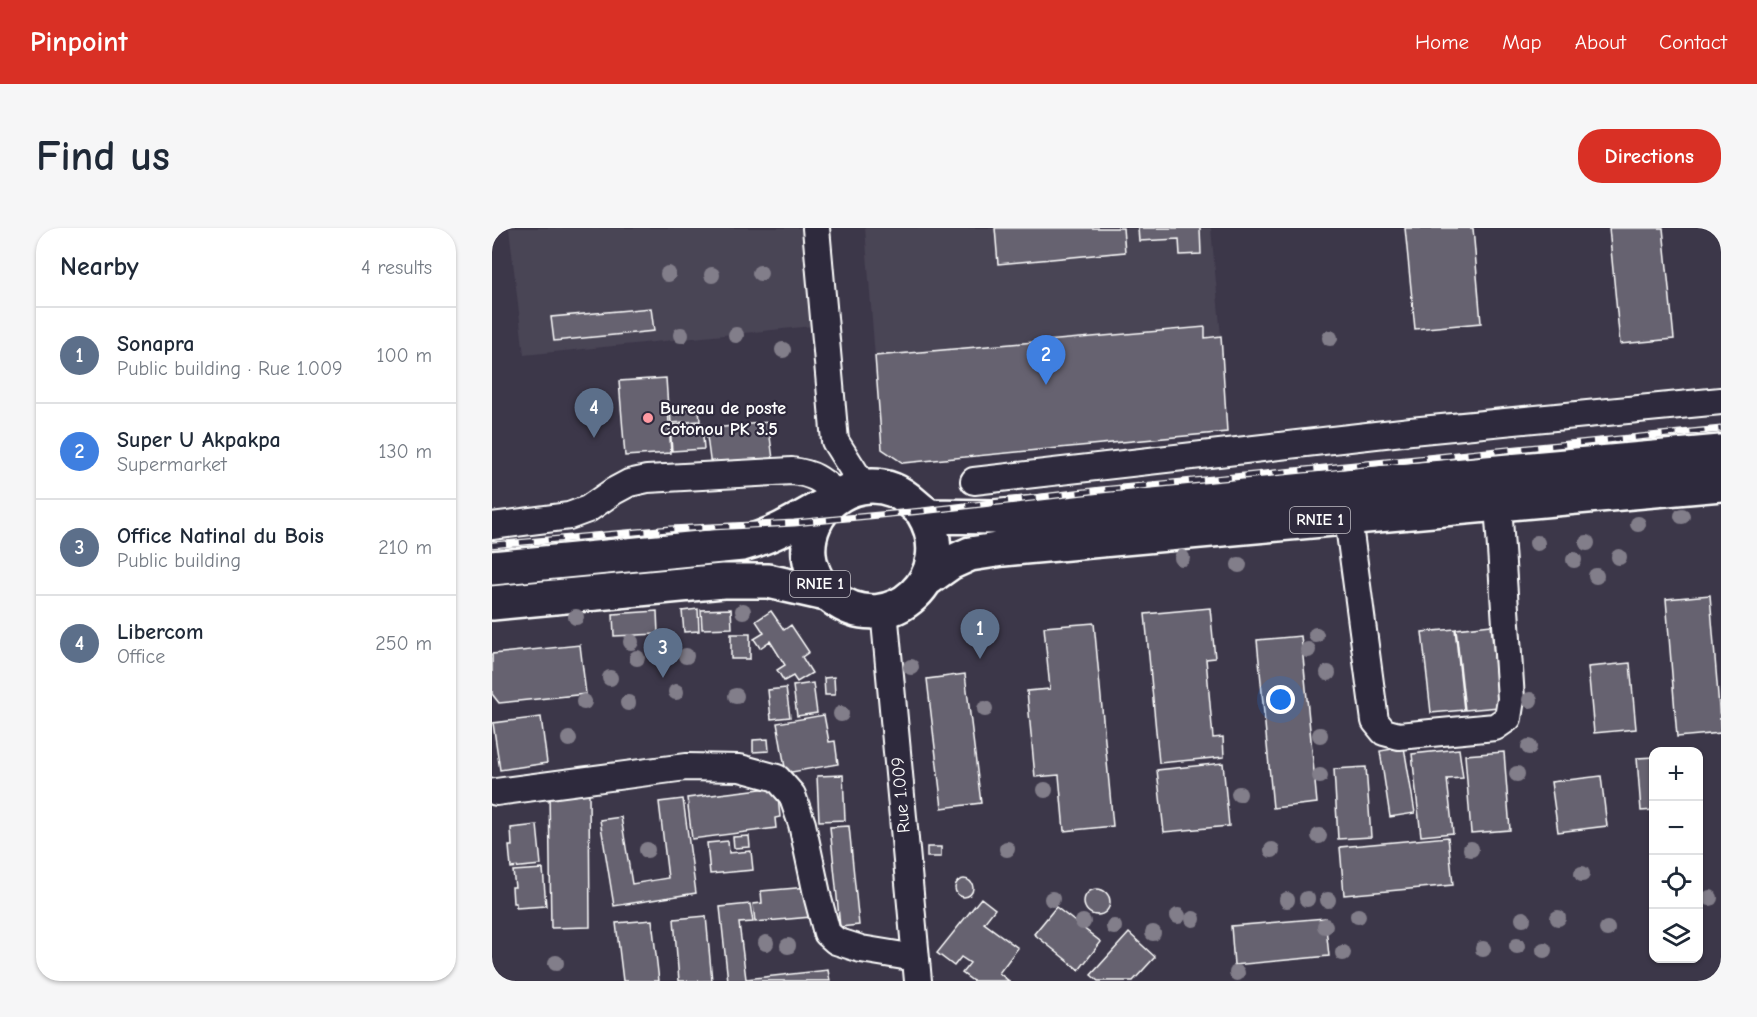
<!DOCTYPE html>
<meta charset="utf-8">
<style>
:root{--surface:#fff;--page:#f6f6f7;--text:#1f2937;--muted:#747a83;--line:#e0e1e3;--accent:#d93025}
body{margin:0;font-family:"Comic Neue",sans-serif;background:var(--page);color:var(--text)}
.controls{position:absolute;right:18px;bottom:18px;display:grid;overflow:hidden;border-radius:12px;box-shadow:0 2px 4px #0004}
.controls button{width:54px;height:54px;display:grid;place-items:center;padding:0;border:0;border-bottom:2px solid var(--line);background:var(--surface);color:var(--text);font:30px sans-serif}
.you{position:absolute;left:789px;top:472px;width:21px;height:21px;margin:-15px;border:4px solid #fff;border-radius:50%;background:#1a73e8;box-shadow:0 0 0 9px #1a73e833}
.badge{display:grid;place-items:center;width:39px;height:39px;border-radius:50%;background:var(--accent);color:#fff;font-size:20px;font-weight:700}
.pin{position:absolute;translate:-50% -50px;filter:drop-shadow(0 2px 3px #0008)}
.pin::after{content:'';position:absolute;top:32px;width:21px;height:18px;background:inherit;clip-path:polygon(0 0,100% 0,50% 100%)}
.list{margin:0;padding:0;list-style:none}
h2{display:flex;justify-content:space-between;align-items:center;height:78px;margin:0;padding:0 24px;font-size:26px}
h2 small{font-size:20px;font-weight:400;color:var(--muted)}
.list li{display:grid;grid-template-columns:39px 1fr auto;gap:18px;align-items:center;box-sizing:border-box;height:96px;padding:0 24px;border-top:2px solid var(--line)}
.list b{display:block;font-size:22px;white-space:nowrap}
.list p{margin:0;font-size:20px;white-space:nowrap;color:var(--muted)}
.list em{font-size:20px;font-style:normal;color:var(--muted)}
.icon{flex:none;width:33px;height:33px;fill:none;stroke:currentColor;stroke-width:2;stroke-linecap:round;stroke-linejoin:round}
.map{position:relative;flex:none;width:1229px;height:753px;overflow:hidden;border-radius:24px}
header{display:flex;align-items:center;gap:36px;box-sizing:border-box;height:84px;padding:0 30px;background:var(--accent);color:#fff}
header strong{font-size:28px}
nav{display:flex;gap:33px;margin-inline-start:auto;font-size:21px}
.intro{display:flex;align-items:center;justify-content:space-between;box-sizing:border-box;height:144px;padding:0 36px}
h1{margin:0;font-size:42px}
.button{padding:15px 27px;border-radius:24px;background:var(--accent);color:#fff;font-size:21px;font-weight:700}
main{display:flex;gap:36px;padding:0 36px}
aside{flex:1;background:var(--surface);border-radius:24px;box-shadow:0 2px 4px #0004}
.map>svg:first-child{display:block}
.built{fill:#494455}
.building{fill:#666270;stroke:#fff;stroke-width:1.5}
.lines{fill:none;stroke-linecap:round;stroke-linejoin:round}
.minor-casing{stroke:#fff;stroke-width:30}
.highway-casing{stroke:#fff;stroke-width:38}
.minor{stroke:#2f2a3d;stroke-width:26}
.highway{stroke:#2f2a3d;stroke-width:33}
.rail-casing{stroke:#fff;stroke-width:7}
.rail{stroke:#2f2a3d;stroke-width:4.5;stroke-dasharray:14;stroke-linecap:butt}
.tree{fill:#827e8a}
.poi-dot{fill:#ff9aa2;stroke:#2f2a3d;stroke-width:2}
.labels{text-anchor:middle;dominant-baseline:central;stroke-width:4.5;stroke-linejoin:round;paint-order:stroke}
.shield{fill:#2f2a3d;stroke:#c1bfc5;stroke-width:1.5}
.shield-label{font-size:16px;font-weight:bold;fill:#fff}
.poi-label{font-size:18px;font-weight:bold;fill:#fff;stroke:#2f2a3d;text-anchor:start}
.street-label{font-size:18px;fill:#fff;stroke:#2f2a3d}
</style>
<header>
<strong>Pinpoint</strong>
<nav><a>Home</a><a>Map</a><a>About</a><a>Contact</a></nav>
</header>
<div class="intro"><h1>Find us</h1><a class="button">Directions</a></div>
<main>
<aside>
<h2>Nearby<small>4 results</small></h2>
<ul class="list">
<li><span class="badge" style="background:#5c6f8a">1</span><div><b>Sonapra</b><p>Public building · Rue 1.009</p></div><em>100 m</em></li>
<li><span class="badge" style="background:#3f7fe0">2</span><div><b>Super U Akpakpa</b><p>Supermarket</p></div><em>130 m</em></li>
<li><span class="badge" style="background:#5c6f8a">3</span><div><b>Office Natinal du Bois</b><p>Public building</p></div><em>210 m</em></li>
<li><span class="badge" style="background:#5c6f8a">4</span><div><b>Libercom</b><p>Office</p></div><em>250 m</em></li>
</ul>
</aside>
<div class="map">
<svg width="1229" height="753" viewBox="0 0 1229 753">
<rect width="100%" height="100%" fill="#3c3749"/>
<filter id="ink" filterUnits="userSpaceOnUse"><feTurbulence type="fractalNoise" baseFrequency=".0167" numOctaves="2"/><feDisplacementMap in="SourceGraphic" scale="12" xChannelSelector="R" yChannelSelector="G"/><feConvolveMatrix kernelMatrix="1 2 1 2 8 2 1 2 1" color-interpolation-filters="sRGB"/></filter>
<g filter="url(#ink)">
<path class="built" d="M17 0H313L321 98 32 127Z
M373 0H719L729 108 735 204 411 235 390 221Z"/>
<path class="building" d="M503 0H631L633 24 506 36Z
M646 0H708L709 26 688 27 687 11 647 13Z
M913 0H981L989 95 923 101Z
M1117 0H1171L1182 111 1128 116Z
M159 80 162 103 62 113 59 89Z
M713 99V110L729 108 735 204 411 235 390 221 383 128Z
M174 150 179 225 133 228 127 153Z
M207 181 208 193 179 195 178 183Z
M276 194 281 231 219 239 214 201Z
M210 195 212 221 180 223 178 197Z
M1218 367 1229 505 1185 509 1174 371Z
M718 380 723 430 714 431 721 510 731 509 732 529 667 535 653 386Z
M206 381 207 403 192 404 190 383Z
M239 381 240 400 210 401 209 382Z
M165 383 166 406 122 408 121 386Z
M279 383 292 402 299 397 317 424 310 429 320 445 305 454 301 448 292 453 285 442 293 437 278 413 268 420 262 411 272 405 264 393Z
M602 395 621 598 572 603 567 547 543 549 535 463 558 461 552 399Z
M999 397 1007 479 973 482 964 401Z
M963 401 972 482 939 485 930 404Z
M239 406H258V431H239Z
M809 408 825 575 781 580 765 412Z
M88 417 94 466 7 475 0 466V426Z
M1138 435 1144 501 1102 505 1096 439Z
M473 446 489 575 450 580 435 451Z
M342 449 343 467H333L332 450Z
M321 455 325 485 305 488 301 458Z
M294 460 298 489 279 491 276 462Z
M332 487 337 514 343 513 346 536 294 545 285 495Z
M49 489 55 535 8 542 1 495Z
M276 511 277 523 261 524V512Z
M912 519 923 585 898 589 888 523Z
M967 521 971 550 955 551 961 605 929 608 920 526Z
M1012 524 1018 602 979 605 973 527Z
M1162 529V582L1149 583 1145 530Z
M731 535 737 598 672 604 665 542Z
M874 539 879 609 846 611 842 541Z
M351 547 353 592 327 593 325 548Z
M1109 548 1115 598 1066 604 1059 554Z
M285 559 288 589 283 590 284 600 200 611 195 570Z
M57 564H97L98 699 59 700Z
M191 571 204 665 122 678 108 592 129 589 140 656 176 650 167 574Z
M45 597 49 637 19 640 17 618H20L19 600Z
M357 598 367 697 348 699 338 599Z
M257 608 258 619 242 620 241 609Z
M956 609 961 657 852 667 848 619Z
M236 613 237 625 259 623 261 642 218 646 215 615Z
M435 619H449V629H435Z
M51 641 54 678 24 680V675H21L20 659H23L21 643Z
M463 660a9 9 0 1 1 18 0a9 9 0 1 1-18 0Z
M316 659 319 689 263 694 261 676 270 675 269 663Z
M592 674a13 13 0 1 1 26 0a13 13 0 1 1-26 0Z
M489 670 503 681 492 695 526 720 507 745 517 753H481L470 745 478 735 469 729 462 738 445 725Z
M258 676 261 694 247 695 254 751 336 742 338 753H236L228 679Z
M564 679 609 714 587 742 542 706Z
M214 688 220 753H187L182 691Z
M833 690 837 728 742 737 739 698Z
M160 692 167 753H131L124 695Z
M637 705 663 729 641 753H606L599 747Z"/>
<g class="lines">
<defs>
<path id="minor" d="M324 0 343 213 372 259
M482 253 919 203 1229 173
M856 290 883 493 892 504 907 508 1003 499 1016 490 1019 471 1006 276
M0 298 77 288 96 281 122 263 137 255 155 251 300 243C323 246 329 252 347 267
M392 382 426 753
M4 564 194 539 248 540 285 550 300 567 310 596 326 671 335 705 344 713 369 721 424 730"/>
<path id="highway" d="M431 285C469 347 398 413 341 370 328 360 319 344 317 327 313 282 358 246 401 262 417 268 424 281 438 288L503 289 1229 224
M0 340 250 316C281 308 307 292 335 276
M434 352 458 335 478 326 511 321 1229 256
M0 375 231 353H276L338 367"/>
</defs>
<use href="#minor" class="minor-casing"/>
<use href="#highway" class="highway-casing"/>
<use href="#minor" class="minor"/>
<use href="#highway" class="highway"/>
<defs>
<path id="rail" d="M0 317 178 301 302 295 430 283 609 262 1229 201"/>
</defs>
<use href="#rail" class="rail-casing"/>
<use href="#rail" class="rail"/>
</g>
<g class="tree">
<circle cx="268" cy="45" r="8"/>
<circle cx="176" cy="46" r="8"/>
<circle cx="220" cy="47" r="8"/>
<circle cx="189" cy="107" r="8"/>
<circle cx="244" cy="107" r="8"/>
<circle cx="838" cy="110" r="8"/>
<circle cx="291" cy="122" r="8"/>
<circle cx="1190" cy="288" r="8"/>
<circle cx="1146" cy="296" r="8"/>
<circle cx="1045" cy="315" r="8"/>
<circle cx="1095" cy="315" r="8"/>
<circle cx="1127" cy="329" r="8"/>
<circle cx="690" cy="330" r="8"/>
<circle cx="1082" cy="332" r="8"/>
<circle cx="747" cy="337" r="8"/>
<circle cx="1104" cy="348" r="8"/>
<circle cx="251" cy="383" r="8"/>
<circle cx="84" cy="389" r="8"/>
<circle cx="824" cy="407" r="8"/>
<circle cx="139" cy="414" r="8"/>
<circle cx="816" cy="422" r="8"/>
<circle cx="194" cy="428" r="8"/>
<circle cx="145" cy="430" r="8"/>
<circle cx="419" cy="439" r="8"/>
<circle cx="836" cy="445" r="8"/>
<circle cx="118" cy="450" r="8"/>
<circle cx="184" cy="464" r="8"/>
<circle cx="244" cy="468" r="8"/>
<circle cx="1038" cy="472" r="8"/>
<circle cx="92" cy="474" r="8"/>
<circle cx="136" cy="475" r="8"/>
<circle cx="493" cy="481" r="8"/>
<circle cx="349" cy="486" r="8"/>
<circle cx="828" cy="507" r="8"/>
<circle cx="77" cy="511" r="8"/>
<circle cx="1037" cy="519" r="8"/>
<circle cx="1025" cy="546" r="8"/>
<circle cx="828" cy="548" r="8"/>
<circle cx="553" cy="562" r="8"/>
<circle cx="747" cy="566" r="8"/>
<circle cx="827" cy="608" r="8"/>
<circle cx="515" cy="621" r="8"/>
<circle cx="979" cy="621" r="8"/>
<circle cx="155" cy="622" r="8"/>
<circle cx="780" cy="622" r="8"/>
<circle cx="1090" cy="646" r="8"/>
<circle cx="1218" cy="670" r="8"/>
<circle cx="560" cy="671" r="8"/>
<circle cx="815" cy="671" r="8"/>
<circle cx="795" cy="672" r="8"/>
<circle cx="836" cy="672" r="8"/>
<circle cx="686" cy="688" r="8"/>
<circle cx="866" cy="688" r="8"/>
<circle cx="1066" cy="690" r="8"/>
<circle cx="701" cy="691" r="8"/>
<circle cx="1031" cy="691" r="8"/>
<circle cx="591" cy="694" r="8"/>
<circle cx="833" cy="698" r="8"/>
<circle cx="622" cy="699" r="8"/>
<circle cx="1115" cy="701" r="8"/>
<circle cx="661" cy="705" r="8"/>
<circle cx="274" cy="715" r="8"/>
<circle cx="296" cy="718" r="8"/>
<circle cx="1025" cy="718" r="8"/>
<circle cx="991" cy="721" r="8"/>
<circle cx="1052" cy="722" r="8"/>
<circle cx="851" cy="725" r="8"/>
<circle cx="64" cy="735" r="8"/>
<circle cx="745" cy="745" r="8"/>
</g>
</g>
<circle class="poi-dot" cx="156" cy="190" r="6"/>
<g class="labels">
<g class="shield">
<rect x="798" y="279" width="60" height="26" rx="4.5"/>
<rect x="298" y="343" width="60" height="26" rx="4.5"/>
</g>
<g class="shield-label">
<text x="828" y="292">RNIE 1</text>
<text x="328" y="356">RNIE 1</text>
</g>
<g class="poi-label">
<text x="168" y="180">Bureau de poste<tspan x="168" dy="21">Cotonou PK 3.5</tspan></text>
</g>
<g class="street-label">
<text transform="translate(409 567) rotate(-95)">Rue 1.009</text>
</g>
</g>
</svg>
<div class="controls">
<button>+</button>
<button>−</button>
<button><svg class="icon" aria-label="locate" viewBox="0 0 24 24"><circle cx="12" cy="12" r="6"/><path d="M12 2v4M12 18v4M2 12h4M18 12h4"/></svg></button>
<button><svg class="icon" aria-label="layers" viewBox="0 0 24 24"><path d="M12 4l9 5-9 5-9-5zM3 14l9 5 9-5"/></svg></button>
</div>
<div class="you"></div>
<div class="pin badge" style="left:488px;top:431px;background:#5c6f8a">1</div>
<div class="pin badge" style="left:554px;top:157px;background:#3f7fe0">2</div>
<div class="pin badge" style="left:171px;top:450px;background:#5c6f8a">3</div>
<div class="pin badge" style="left:102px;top:210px;background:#5c6f8a">4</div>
</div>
</main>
